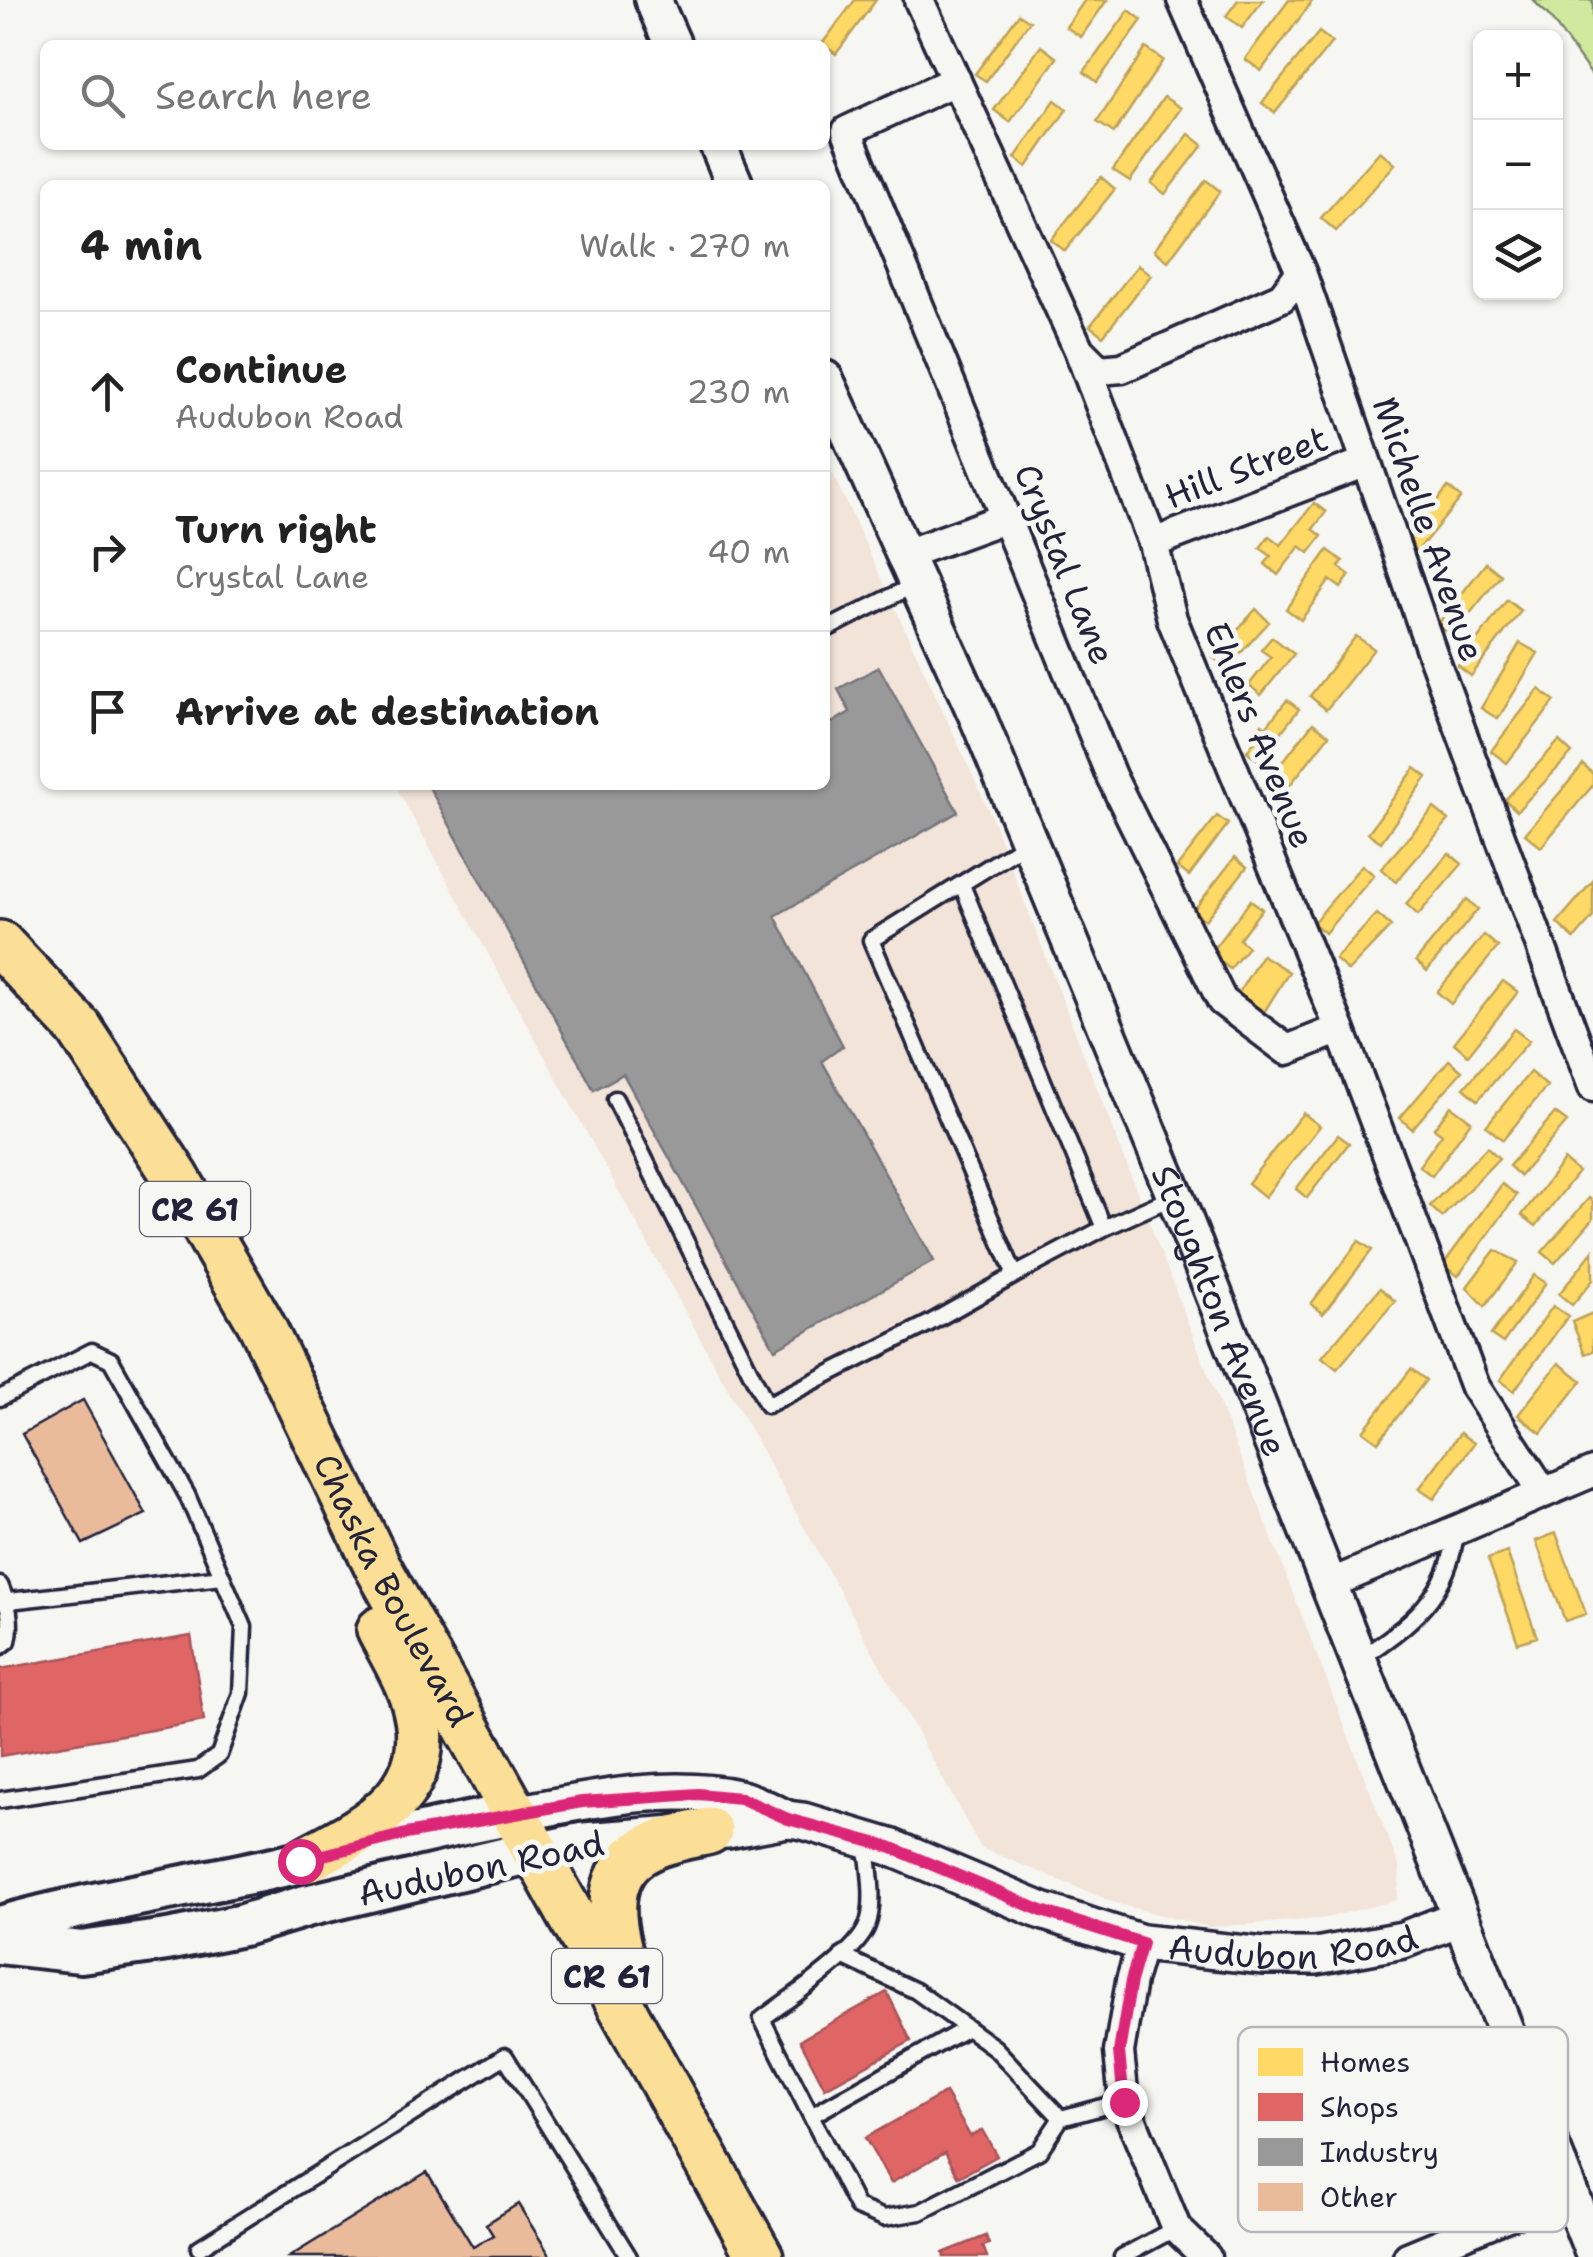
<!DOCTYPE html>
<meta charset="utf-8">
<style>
:root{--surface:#fff;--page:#f2f2f2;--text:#222;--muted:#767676;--line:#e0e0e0}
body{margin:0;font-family:"Shantell Sans",sans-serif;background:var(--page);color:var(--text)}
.controls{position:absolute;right:30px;top:30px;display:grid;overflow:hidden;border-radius:15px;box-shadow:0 2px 8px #0004}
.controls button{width:90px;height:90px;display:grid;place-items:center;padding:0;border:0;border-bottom:2px solid var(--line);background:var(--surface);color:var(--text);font:50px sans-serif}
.stop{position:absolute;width:30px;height:30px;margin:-22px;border:8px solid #db2777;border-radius:50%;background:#fff}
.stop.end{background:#db2777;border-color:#fff;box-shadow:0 2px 10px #0008}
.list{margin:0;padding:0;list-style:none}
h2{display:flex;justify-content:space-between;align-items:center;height:130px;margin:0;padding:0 40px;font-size:42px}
h2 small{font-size:32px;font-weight:400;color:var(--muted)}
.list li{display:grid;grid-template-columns:65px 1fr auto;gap:30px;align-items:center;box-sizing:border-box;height:160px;padding:0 40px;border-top:2px solid var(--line)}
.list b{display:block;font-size:38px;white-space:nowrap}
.list p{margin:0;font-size:32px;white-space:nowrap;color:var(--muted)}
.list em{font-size:32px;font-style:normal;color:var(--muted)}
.icon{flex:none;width:55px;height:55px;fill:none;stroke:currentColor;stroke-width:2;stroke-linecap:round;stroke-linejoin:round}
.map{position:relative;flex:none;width:1593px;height:2257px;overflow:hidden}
.search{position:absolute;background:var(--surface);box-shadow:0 2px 8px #0004;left:40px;top:40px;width:790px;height:110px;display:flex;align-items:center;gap:25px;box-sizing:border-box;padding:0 35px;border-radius:15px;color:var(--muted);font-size:38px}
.panel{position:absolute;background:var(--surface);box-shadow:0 2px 8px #0004;left:40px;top:180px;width:790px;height:610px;border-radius:15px}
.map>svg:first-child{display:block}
.built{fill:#f2e4d8}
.green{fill:#d0e99f;stroke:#79866d;stroke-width:2.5}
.homes{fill:#ffd966;stroke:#bda259;stroke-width:2.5}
.shops{fill:#e06666;stroke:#a75259;stroke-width:2.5}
.industry{fill:#999;stroke:#75757d;stroke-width:2.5}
.building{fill:#eabb9b;stroke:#22223b;stroke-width:2.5}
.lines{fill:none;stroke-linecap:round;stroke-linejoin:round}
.service-casing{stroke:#22223b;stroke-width:21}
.minor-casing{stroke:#22223b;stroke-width:35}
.tertiary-casing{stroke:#22223b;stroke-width:42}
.secondary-casing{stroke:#22223b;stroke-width:48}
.primary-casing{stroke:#22223b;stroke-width:52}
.service{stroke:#f6f6f2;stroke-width:14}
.minor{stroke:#f6f6f2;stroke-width:28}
.tertiary{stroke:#f6f6f2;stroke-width:35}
.secondary{stroke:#f6f6f2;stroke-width:40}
.primary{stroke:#fbdf96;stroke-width:45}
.route{stroke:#db2777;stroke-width:12}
.labels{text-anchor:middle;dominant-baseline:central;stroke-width:10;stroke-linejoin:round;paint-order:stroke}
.shield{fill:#f6f6f2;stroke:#626272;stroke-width:2.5}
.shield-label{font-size:32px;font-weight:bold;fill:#22223b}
.street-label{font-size:35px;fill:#22223b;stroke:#f6f6f2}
.key{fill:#f6f6f2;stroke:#b6b6bb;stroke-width:2.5}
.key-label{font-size:28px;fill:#22223b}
</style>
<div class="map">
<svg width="1593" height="2257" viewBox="0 0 1593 2257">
<rect width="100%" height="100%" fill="#f6f6f2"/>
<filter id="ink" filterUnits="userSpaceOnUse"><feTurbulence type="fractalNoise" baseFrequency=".01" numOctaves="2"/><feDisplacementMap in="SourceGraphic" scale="20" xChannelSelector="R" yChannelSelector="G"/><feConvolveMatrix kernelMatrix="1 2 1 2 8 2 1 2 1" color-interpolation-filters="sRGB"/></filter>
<g filter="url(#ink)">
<path class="built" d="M825 457 990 813 1400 1869 1397 1900 1321 1919 1209 1927 1118 1904 981 1848 395 785H825Z"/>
<path class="green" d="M1533 0H1593V77L1549 16Z"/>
<path class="homes" d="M855 0H876L836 54 822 44Z
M1085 0H1107L1081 37 1066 27Z
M1238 0H1263L1242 28 1226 16Z
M1289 0H1313L1261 71 1245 59Z
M1129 10 1142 20 1097 82 1084 72Z
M1019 14 1030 21 986 81 975 74Z
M1319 32 1332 42 1275 113 1262 103Z
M1041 46 1057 58 1010 122 994 110Z
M1146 48 1163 60 1114 133 1097 122Z
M1164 97 1181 108 1130 181 1113 170Z
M1055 100 1067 109 1027 167 1015 158Z
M1189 134 1203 145 1165 194 1151 183Z
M1380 151 1395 164 1336 231 1321 218Z
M1101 177 1115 189 1065 251 1051 240Z
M1206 180 1220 191 1168 261 1154 250Z
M1138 265 1151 275 1103 336 1090 326Z
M1448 487 1461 498 1413 556 1401 546Z
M1314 503 1326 512 1313 529 1322 536 1309 553 1300 546 1278 575 1265 564 1271 556 1260 548 1269 536 1281 545Z
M1328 550 1343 561 1339 567 1350 575 1341 588 1330 580 1301 620 1286 609Z
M1486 563 1501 575 1452 636 1437 625Z
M1507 600 1521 611 1471 676 1458 666Z
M1256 609 1269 622 1226 669 1213 657Z
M1356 636 1374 649 1326 710 1310 696Z
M1272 637 1294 654 1261 695 1249 685 1271 657 1261 650Z
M1520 643 1538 653 1498 719 1481 708Z
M1539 689 1555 701 1507 763 1491 751Z
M1287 700 1299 709 1259 761 1247 751 1258 736 1255 734 1262 724 1266 727Z
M1313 723 1329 735 1279 799 1263 787Z
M1559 741 1572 753 1517 811 1505 800Z
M1583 765 1593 774V785L1541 847 1525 834Z
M1415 768 1427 777 1381 842 1368 833Z
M1434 808 1449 820 1396 882 1381 869Z
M1217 816 1228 824 1189 876 1177 867Z
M1449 853 1462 864 1418 915 1406 904Z
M1235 857 1247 867 1205 920 1193 911Z
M1362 865 1374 875 1325 933 1313 923Z
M1593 881V917L1574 939 1557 923Z
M1467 899 1478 909 1427 971 1416 961Z
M1251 900 1262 909 1239 939 1248 947 1230 969 1210 953Z
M1377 914 1391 926 1348 971 1335 959Z
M1484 935 1498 947 1451 1004 1437 992Z
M1262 955 1289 972 1261 1017 1234 1000Z
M1503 981 1518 992 1468 1055 1454 1043Z
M1514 1029 1529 1041 1478 1100 1464 1088Z
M1449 1060 1462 1071 1412 1129 1400 1118Z
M1530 1072 1547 1086 1503 1140 1486 1126Z
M1451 1106 1471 1121 1432 1176 1419 1166 1442 1134 1434 1128Z
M1303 1113 1320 1126 1265 1197 1248 1183Z
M1555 1113 1567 1122 1520 1176 1509 1166Z
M1338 1135 1349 1143 1307 1198 1296 1189Z
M1487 1147 1499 1158 1442 1217 1430 1206Z
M1564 1160 1578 1172 1536 1226 1522 1215Z
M1502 1184 1517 1195 1458 1276 1443 1265Z
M1589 1198 1593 1202V1219L1555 1263 1542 1252Z
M1359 1241 1372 1250 1323 1314 1311 1304Z
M1495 1250 1518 1262 1485 1306 1467 1287Z
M1593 1251V1280L1572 1305 1559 1294Z
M1534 1275 1546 1283 1503 1343 1491 1335Z
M1380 1288 1395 1301 1337 1369 1322 1357Z
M1553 1306 1568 1316 1514 1391 1500 1380Z
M1593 1313V1351L1585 1354 1572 1322Z
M1559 1363 1582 1381 1541 1433 1518 1415Z
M1411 1369 1426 1380 1378 1442 1363 1431Z
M1460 1433 1474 1443 1434 1499 1419 1489Z
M1556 1533 1586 1614 1565 1621 1536 1541Z
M1507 1552 1537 1637 1518 1643 1488 1559Z"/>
<path class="shops" d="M191 1636 204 1721 0 1756V1669Z
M887 1992 911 2041 825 2088 800 2040Z
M945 2093 970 2136 982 2130 997 2156 959 2177 945 2152 891 2183 865 2138Z
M986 2236 989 2244 983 2246 987 2257H944L943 2253Z"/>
<path class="industry" d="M879 667 958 812 775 916 843 1046 822 1061 934 1261 775 1349 623 1074 594 1090 428 785H825V727L850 712 838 689Z"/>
<path class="building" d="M83 1400 146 1514 83 1544 22 1434Z
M427 2172 473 2247 493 2235 486 2224 518 2204 551 2257H289Z"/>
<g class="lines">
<defs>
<path id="service" d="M825 630 918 583
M962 885 1104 1228 1015 1275
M615 1099 767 1405 928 1324 1015 1275 871 940 1029 842
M1104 1228 1175 1196
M0 1398 92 1351 111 1360 187 1495 244 1627 241 1693 219 1755 198 1770 0 1800
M0 1585C8 1604 13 1621 8 1641L0 1647
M0 1602 222 1577
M1359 1659C1409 1626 1450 1595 1456 1531
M866 1841C869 1864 876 1904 867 1926 856 1955 788 1999 762 2019L857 2207 884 2218 920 2212 1039 2151 1061 2118 1124 2101
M842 1956 916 1991 995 2048 1061 2118
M811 2116 967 2028
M199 2248 505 2056 629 2257
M1122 2257 1176 2228"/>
<path id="minor" d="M919 0 1079 350 1153 543 1172 619 1340 1029 1475 1387 1544 1493
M1182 0 1301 272 1432 653 1593 1087
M956 80 847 131 1111 776 1222 1001 1287 1050 1340 1029
M1080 351 1099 370 1122 368 1282 297 1301 272
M1153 543 1366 462
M906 554 1005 518
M1330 1584 1593 1472
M1142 1943 1131 1981 1119 2052 1124 2101 1176 2228 1206 2257
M1408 2257 1568 2191"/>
<g id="tertiary">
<path d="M653 0 673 45"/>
<path d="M718 145 735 185"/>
<path id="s1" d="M825 379 979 720 1175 1196 1593 2252"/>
<path d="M515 1814C585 1801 667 1782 738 1798 754 1802 772 1812 787 1819"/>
<path id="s2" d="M536 1851 584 1841 727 1830 787 1819 803 1821 890 1847 1042 1911 1142 1943 1264 1956H1316L1403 1940 1459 1918"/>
</g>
<path id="secondary" d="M0 1927C88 1902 180 1888 269 1869 351 1851 432 1828 515 1814
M0 1943 81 1952 167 1940 243 1925 306 1906 536 1851"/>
<g id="primary">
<path id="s3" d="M0 944 79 1028 176 1177 261 1324 378 1567 760 2257"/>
<path d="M307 1859C373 1825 440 1789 414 1701 407 1677 391 1652 380 1630"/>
<path d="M628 1979C613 1937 596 1874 647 1849 665 1839 688 1836 709 1831"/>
</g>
</defs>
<use href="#service" class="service-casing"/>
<use href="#minor" class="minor-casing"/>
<use href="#tertiary" class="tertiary-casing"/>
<use href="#secondary" class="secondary-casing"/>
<use href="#primary" class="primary-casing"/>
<use href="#service" class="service"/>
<use href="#minor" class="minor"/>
<use href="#tertiary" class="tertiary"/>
<use href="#secondary" class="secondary"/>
<use href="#primary" class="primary"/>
</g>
</g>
<g class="lines" filter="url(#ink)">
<path class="route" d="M300 1861 406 1834 582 1802 698 1794 740 1798 788 1819 890 1847 1042 1911 1142 1943 1131 1981 1119 2052 1124 2102"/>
</g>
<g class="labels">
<g class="shield">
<rect x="140" y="1182" width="110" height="54" rx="8"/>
<rect x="552" y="1949" width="110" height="54" rx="8"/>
</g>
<g class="shield-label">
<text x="195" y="1209">CR 61</text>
<text x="607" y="1976">CR 61</text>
</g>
<g class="street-label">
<text transform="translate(1246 467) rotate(-21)">Hill Street</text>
<text transform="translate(1429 529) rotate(71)">Michelle Avenue</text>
<text transform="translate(1065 564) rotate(68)">Crystal Lane</text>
<text transform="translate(1260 735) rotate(68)">Ehlers Avenue</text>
<text stroke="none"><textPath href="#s1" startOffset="1012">Stoughton Avenue</textPath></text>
<text stroke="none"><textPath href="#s3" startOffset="760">Chaska Boulevard</textPath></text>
<text transform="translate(481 1868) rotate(-12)">Audubon Road</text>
<text stroke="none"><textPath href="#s2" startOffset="782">Audubon Road</textPath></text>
</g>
</g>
<rect x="1238" y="2027" width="330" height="205" rx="15" class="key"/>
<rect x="1258" y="2048" width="45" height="28" fill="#ffd966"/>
<rect x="1258" y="2093" width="45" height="28" fill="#e06666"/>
<rect x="1258" y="2138" width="45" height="28" fill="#999"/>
<rect x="1258" y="2183" width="45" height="28" fill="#eabb9b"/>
<g class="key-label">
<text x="1320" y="2072">Homes</text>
<text x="1320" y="2117">Shops</text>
<text x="1320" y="2162">Industry</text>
<text x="1320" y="2207">Other</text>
</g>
</svg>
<div class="controls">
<button>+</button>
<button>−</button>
<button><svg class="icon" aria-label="layers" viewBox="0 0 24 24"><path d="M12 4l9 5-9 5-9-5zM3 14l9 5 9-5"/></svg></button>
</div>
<div class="stop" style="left:300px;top:1861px"></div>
<div class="stop end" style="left:1124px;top:2102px"></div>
<div class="search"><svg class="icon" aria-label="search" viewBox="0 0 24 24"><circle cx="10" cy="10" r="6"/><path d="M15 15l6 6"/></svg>Search here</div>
<section class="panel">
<h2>4 min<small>Walk · 270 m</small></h2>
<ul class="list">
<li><svg class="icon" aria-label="ahead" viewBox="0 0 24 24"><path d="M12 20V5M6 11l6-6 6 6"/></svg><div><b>Continue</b><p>Audubon Road</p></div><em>230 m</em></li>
<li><svg class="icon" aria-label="right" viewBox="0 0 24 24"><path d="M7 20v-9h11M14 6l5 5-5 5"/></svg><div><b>Turn right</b><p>Crystal Lane</p></div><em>40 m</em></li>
<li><svg class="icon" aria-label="arrive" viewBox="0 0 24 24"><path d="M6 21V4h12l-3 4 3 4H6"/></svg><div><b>Arrive at destination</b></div></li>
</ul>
</section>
</div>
